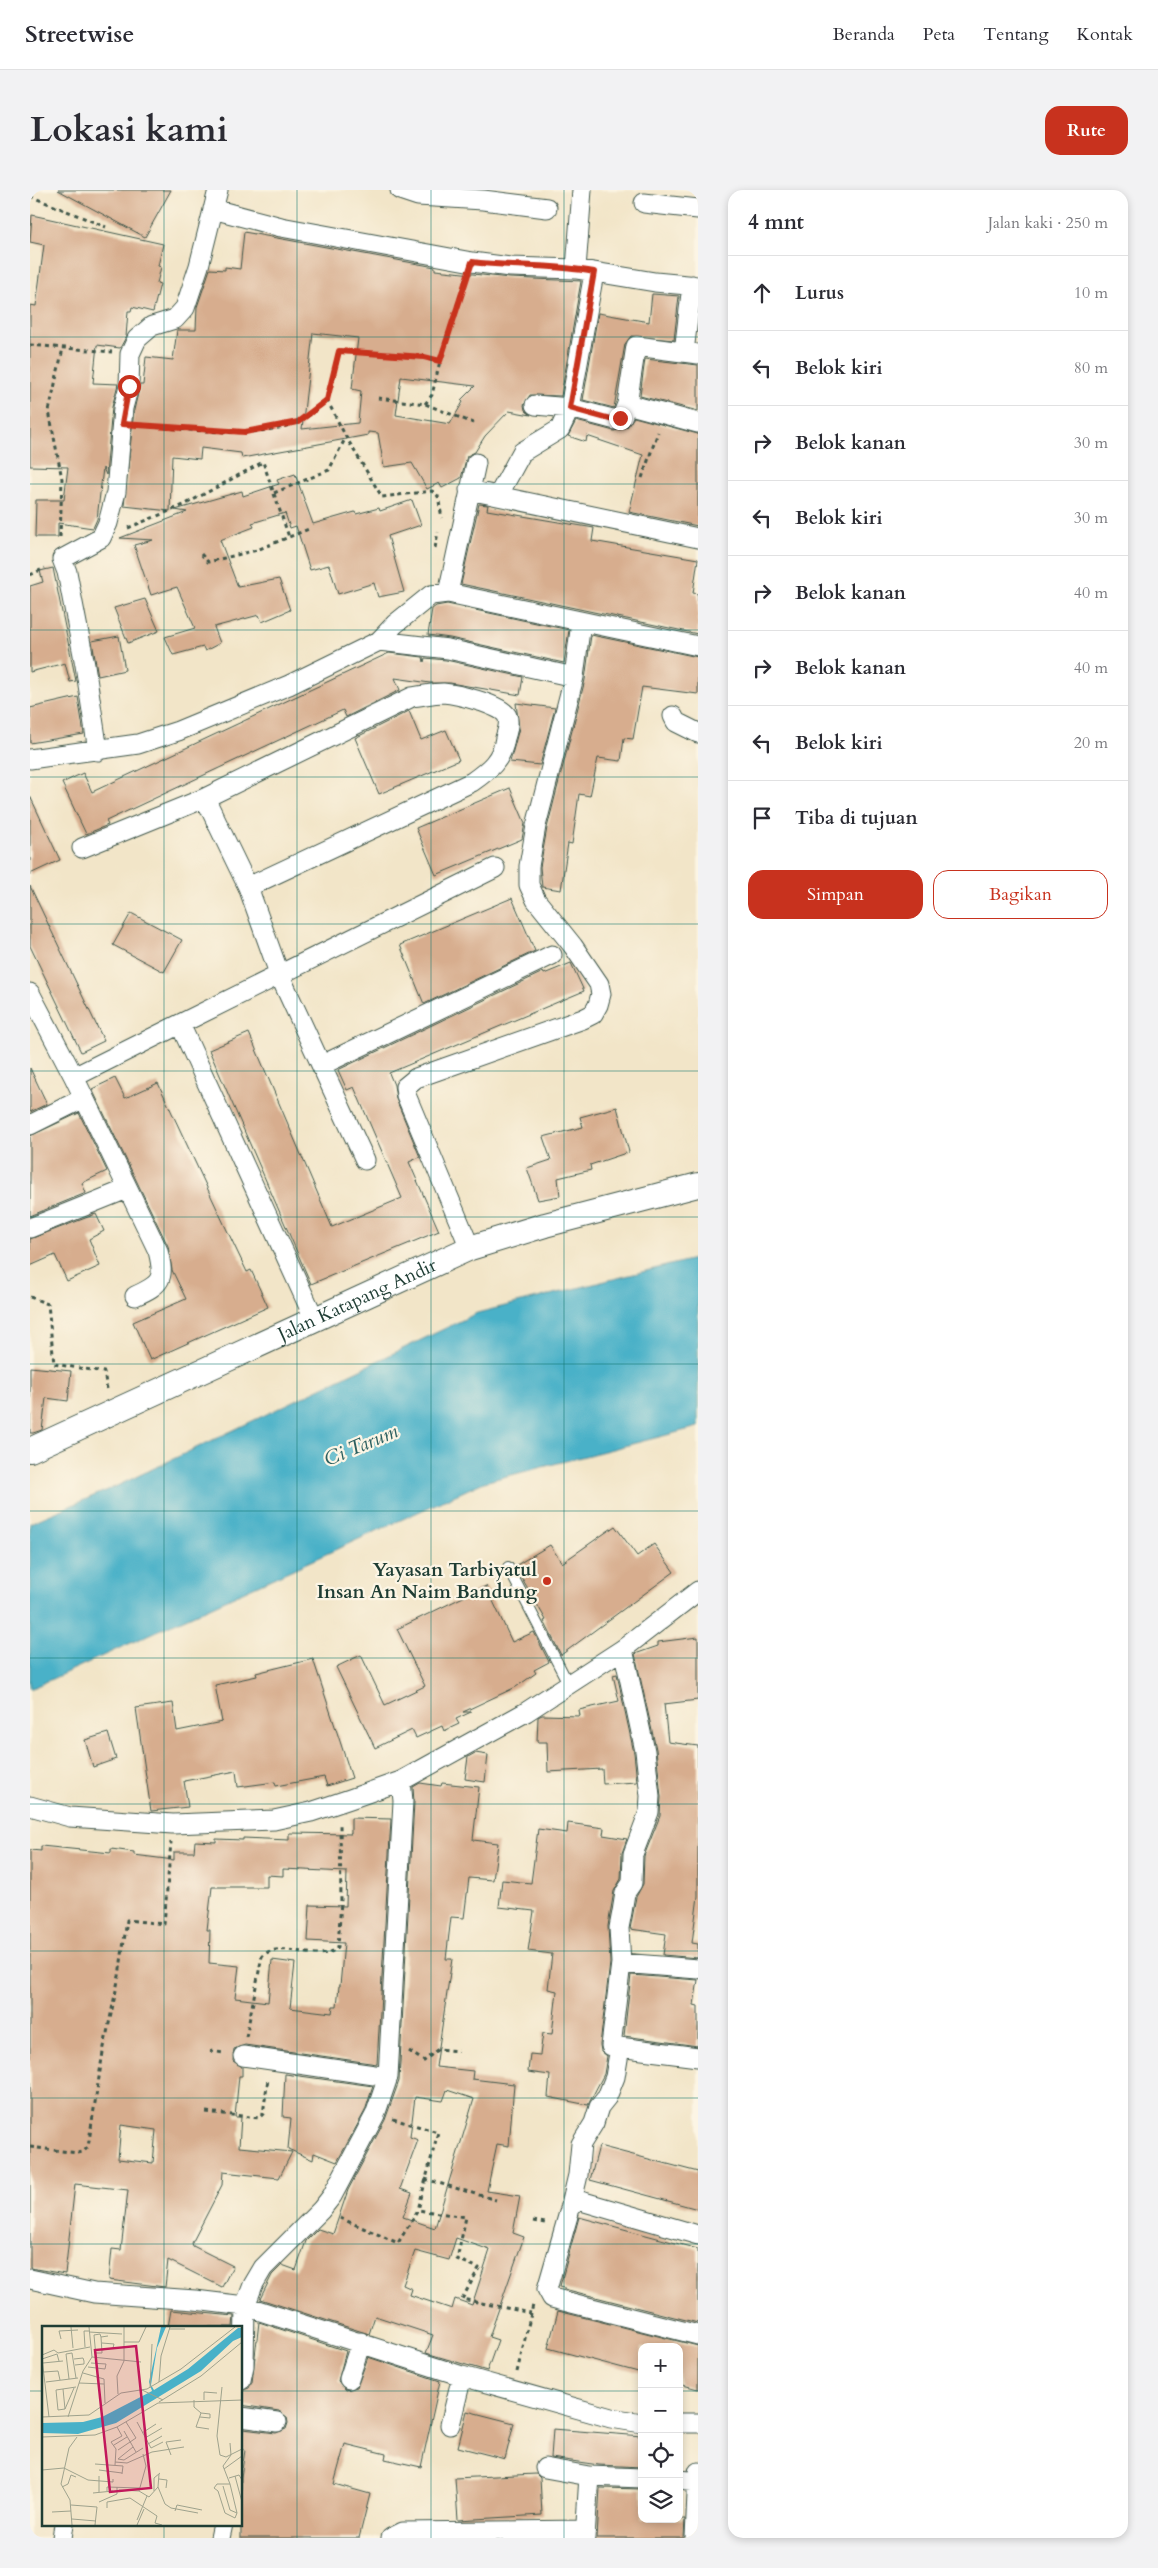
<!DOCTYPE html>
<html lang="id">
<meta charset="utf-8">
<style>
:root{--surface:#fff;--page:#f2f2f3;--text:#2b2b33;--muted:#7c7c81;--line:#e1e1e2;--accent:#c8321e}
body{margin:0;font-family:Cardo,serif;background:var(--page);color:var(--text)}
.controls{position:absolute;right:15px;bottom:15px;display:grid;overflow:hidden;border-radius:10px;box-shadow:0 2px 8px #0003}
.controls button{width:45px;height:45px;display:grid;place-items:center;padding:0;border:0;border-bottom:1px solid var(--line);background:var(--surface);color:var(--text);font:25px sans-serif}
.stop{position:absolute;width:15px;height:15px;margin:-11px;border:4px solid #c8321e;border-radius:50%;background:#fff}
.stop.end{background:#c8321e;border-color:#fff;box-shadow:0 1px 5px #0008}
.list{margin:0;padding:0;list-style:none}
h2{display:flex;justify-content:space-between;align-items:center;height:65px;margin:0;padding:0 20px;font-size:21px}
h2 small{font-size:16px;font-weight:400;color:var(--muted)}
.list li{display:grid;grid-template-columns:32px 1fr auto;gap:15px;align-items:center;box-sizing:border-box;height:75px;padding:0 20px;border-top:1px solid var(--line)}
.list b{display:block;font-size:19px;white-space:nowrap}
.list em{font-size:16px;font-style:normal;color:var(--muted)}
.actions{display:flex;gap:10px;padding:15px 20px}
.actions a{flex:1;padding:11px 0;border:1px solid var(--accent);border-radius:15px;text-align:center;font-size:18px;color:var(--accent)}
.actions .main{background:var(--accent);color:#fff}
.icon{flex:none;width:28px;height:28px;fill:none;stroke:currentColor;stroke-width:2;stroke-linecap:round;stroke-linejoin:round}
.map{position:relative;flex:none;width:668px;height:2348px;overflow:hidden;border-radius:15px}
header{display:flex;align-items:center;gap:30px;box-sizing:border-box;height:70px;padding:0 25px;background:var(--surface);border-bottom:1px solid var(--line)}
header strong{font-size:24px}
nav{display:flex;gap:28px;margin-inline-start:auto;font-size:18px}
.intro{display:flex;align-items:center;justify-content:space-between;box-sizing:border-box;height:120px;padding:0 30px}
h1{margin:0;font-size:35px}
.button{padding:12px 22px;border-radius:15px;background:var(--accent);color:#fff;font-size:18px;font-weight:700}
main{display:flex;gap:30px;padding:0 30px}
aside{flex:1;background:var(--surface);border-radius:15px;box-shadow:0 2px 8px #0003}
.map>svg:first-child{display:block}
.water{fill:#49b1c8;stroke:#34777e}
.building{fill:#d7ad8e;fill-rule:evenodd}
.lines{fill:none;stroke-linecap:round;stroke-linejoin:round}
.service-casing{stroke:#3f564a;stroke-width:12}
.minor-casing{stroke:#3f564a;stroke-width:21}
.tertiary-casing{stroke:#3f564a;stroke-width:26}
.path{stroke:#3f564a;stroke-width:3;stroke-dasharray:4 4;stroke-linecap:butt}
.service{stroke:#fff;stroke-width:10}
.minor{stroke:#fff;stroke-width:19}
.tertiary{stroke:#fff;stroke-width:24}
.route{stroke:#c8321e;stroke-width:6}
.grid{fill:none;stroke:#0f766e;stroke-width:1;stroke-opacity:0.55}
.poi-dot{fill:#c8321e;stroke:#fcf5e5;stroke-width:2}
.labels{text-anchor:middle;dominant-baseline:central;stroke-width:4.5;stroke-linejoin:round;paint-order:stroke}
.street-label{font-size:19px;fill:#1f3d34;stroke:#fcf5e5}
.poi-label{font-size:19px;font-weight:bold;fill:#1f3d34;stroke:#fcf5e5;text-anchor:end}
.water-label{font-size:20px;font-style:italic;fill:#2c6060;stroke:#fcf5e5}
.inset-road{fill:none;stroke:#9ea28d;stroke-width:1}
.view{fill:#c2185b;fill-opacity:0.15;stroke:#c2185b;stroke-width:2.5}
.inset-edge{fill:none;stroke:#1f3d34;stroke-width:2.5}
</style>
<header>
<strong>Streetwise</strong>
<nav><a>Beranda</a><a>Peta</a><a>Tentang</a><a>Kontak</a></nav>
</header>
<div class="intro"><h1>Lokasi kami</h1><a class="button">Rute</a></div>
<main>
<div class="map">
<svg width="668" height="2348" viewBox="0 0 668 2348">
<rect width="100%" height="100%" fill="#fcf5e5"/>
<filter id="ink" filterUnits="userSpaceOnUse"><feTurbulence type="fractalNoise" baseFrequency=".02" numOctaves="2"/><feDisplacementMap in="SourceGraphic" scale="10" xChannelSelector="R" yChannelSelector="G"/><feConvolveMatrix kernelMatrix="1 2 1 2 8 2 1 2 1" color-interpolation-filters="sRGB"/></filter>
<filter id="wash" filterUnits="userSpaceOnUse"><feTurbulence type="fractalNoise" baseFrequency=".0096" numOctaves="4" result="noise"/><feDisplacementMap in="SourceGraphic" scale="20" xChannelSelector="R" yChannelSelector="G"/><feGaussianBlur stdDeviation="1.12" result="paint"/><feColorMatrix in="noise" values="0 0 0 0 0 0 0 0 0 0 0 0 0 0 0 0 0 1.4 0 .05"/><feComposite in="paint" operator="in"/></filter>
<g filter="url(#wash)">
<rect width="100%" height="100%" fill="#f2e5c8"/>
<path class="water" d="M668 1068V1237L454 1292 0 1499V1333L87 1296 447 1123Z"/>
<g id="blocks">
<path class="building" d="M28 0H141L115 47Z
M2 25 133 54 128 76 131 77 127 93 130 94 123 122 102 117 101 121H98L96 147 90 158 67 155 63 193 88 194 82 217 76 285 73 278 67 329 63 338 28 333V347H5L6 310H34L38 277 0 276V115L6 116 14 55 0 52Z
M214 42 405 77V80L480 88 551 91 531 206 500 205 494 215 495 220 501 225 479 221 455 246 445 262 437 266 431 288 412 298 409 293 397 299 382 273 354 277 348 243 338 242V245L212 268 211 263 171 258 170 269 142 266 140 321 94 316 104 220 110 195H113L116 167 143 170 147 140H166L167 117 180 79 195 80V77L210 79ZM283 143 328 148 322 199 331 201 328 233 272 239ZM371 187 445 196 431 210 433 212 420 234 366 225Z
M622 104 649 106 644 150 601 146 595 154 584 218 553 210 568 123 619 132Z
M615 169 668 175V221L610 206Z
M604 227 668 244V336L599 322 613 265 557 246 556 252 538 246 546 231 584 241 597 237Z
M265 284 283 334 325 322 326 324 349 318 350 321 382 310 391 335 358 346 374 402 348 407 344 393 308 404 299 375 280 380 266 336 260 338 255 323 222 333 224 337 190 350 208 397 249 389 260 420 232 432 229 425 184 437 190 453 175 461 173 457 143 465 135 447 165 438 147 397 121 405 104 355 123 350 90 348 157 322 145 320 212 301 213 306 249 294 247 290Z
M449 314 458 315 457 320 564 338 562 351 668 369 663 403 668 404V444L431 394Z
M23 378 46 491 40 492 35 473 0 482V396L13 392 10 381Z
M115 409 129 441 98 453 84 418Z
M417 414 539 440 534 473 420 448 398 445 402 419 406 416Z
M561 445 668 467V504L612 497 603 549 594 548 591 571 568 568 560 606 549 604 542 654 538 653 531 700 512 697 510 677 517 638 555 490Z
M89 446 95 480 68 486 62 451Z
M359 463 393 467 394 472 395 468 416 470 493 487 490 505 420 493H400L365 488 370 500 316 527 313 520 76 631 78 635 56 644 32 593 53 583 62 602Z
M48 507 54 544 0 553V518Z
M486 513 525 518 510 575 480 572 489 538Z
M379 521 391 550 416 540 429 570 349 604 325 548Z
M480 598 495 633 492 649 406 685 386 638Z
M0 606 30 670 0 684Z
M0 696 74 851 51 862 0 756Z
M482 708 505 761 394 814 370 755Z
M101 723 152 750 134 782 83 755Z
M541 773 554 801 359 883 364 895 366 909 390 967 379 972 409 1041 281 1094 179 860 219 843 302 1037 372 1008 324 897 317 900 308 880 513 782 514 784Z
M0 878 17 914 0 922Z
M85 888 95 908 128 893 195 1036 217 1082 221 1080 238 1117 120 1170 103 1132 156 1109 142 1080 138 1056 62 899Z
M587 917 599 962 560 975 561 980 528 988 530 1006 508 1010 497 978 521 970 513 947 553 937 550 927Z
M49 923 77 981 52 993 56 1003 0 1026V946Z
M66 1024 74 1041 59 1049 70 1076 37 1091 25 1065 0 1076V1049Z
M0 1177 41 1181 38 1211 16 1208 12 1240 3 1243H0Z
M585 1336 607 1366 624 1354 644 1382 531 1465 514 1431 516 1430 485 1376 520 1355 532 1373Z
M456 1396 482 1452 504 1442 519 1472 504 1480 506 1483 486 1497 433 1522H441L426 1529 429 1534 414 1541 412 1536 386 1548 382 1540 345 1558 306 1477 331 1465 355 1515 395 1496 367 1439Z
M668 1447V1510L634 1514 638 1552 668 1556V1706L662 1753 668 1754V1768L633 1765 636 1744 600 1739 606 1707 613 1694 614 1666 630 1626 631 1607 626 1559 605 1464 628 1456V1452Z
M283 1469 322 1588 297 1596 294 1587 246 1596 245 1592 208 1597 206 1581 154 1591 158 1617 121 1621 106 1518 143 1513 147 1541 192 1532 185 1495 227 1486 226 1483Z
M587 1484 604 1563 607 1592 573 1594 572 1579 518 1582 517 1552H507L508 1527 512 1525 550 1526 549 1520 589 1511 583 1485Z
M78 1543 86 1569 63 1577 55 1550Z
M445 1563 458 1565 455 1592 435 1589 438 1567Z
M390 1593 411 1596 412 1593 449 1597 443 1650 468 1653 463 1690 439 1688 434 1728 421 1727 416 1769H422L406 1877 443 1881 442 1889 484 1894 479 1956 467 1954 457 2001 490 2006 483 2043 494 2047 459 2147 468 2150 457 2181 396 2163 403 2145 345 2126 339 2144 230 2109 242 2085 252 2075 266 2080 276 2051 288 2039 303 2044 318 2000 355 1930 369 1891 384 1612 383 1597ZM417 1900 444 1909 405 2038 373 2027 382 2003 370 1999 388 1950 380 1947 385 1907 413 1911ZM426 2048 460 2060 442 2115 425 2109 422 2119 380 2105 382 2099 373 2095 385 2061 419 2070Z
M321 1628 361 1629 347 1874 215 1855 204 1859 203 1871 212 1877V1886H209L205 1927H211L209 1957 262 1962 249 1988 193 1982 192 1995 162 2053 163 2056 203 2076 192 2097 138 2070 135 2097 79 2090 82 2059 91 2060 98 2000 45 1994 35 2084 0 2078V1660L11 1661V1656L81 1663V1659L104 1662V1665L144 1670V1662H164L165 1651 186 1652V1649L213 1650V1648L259 1650V1643L321 1644ZM253 1679 317 1682 316 1716 280 1715 278 1751 314 1753 310 1796H309L307 1816H303L302 1823 260 1818 265 1773 242 1770 238 1812 205 1808 209 1776 179 1773 180 1740H177L182 1697H237V1685L253 1686ZM91 1935 126 1940 123 1973 88 1969Z
M538 1633 574 1638 573 1645 597 1649 592 1663 591 1689 584 1701 578 1736 580 1773 570 1855 571 1861 577 1866 574 1884 558 1915 518 1907 520 1885 498 1882 500 1864 510 1865 513 1843 522 1844 527 1801 518 1799 522 1764 498 1761 504 1721 469 1717 472 1690 501 1693 508 1639 537 1643Z
M601 1785 668 1790 664 1815 668 1816V1856L594 1846Z
M255 1884 343 1896 335 1921 307 1972 284 1963 283 1970 258 1959 261 1928 253 1927Z
M569 1956 668 1982V2019L560 1990Z
M549 2027 668 2059V2133L534 2099V2097L530 2096Z
M141 2120 204 2126 203 2137H138Z
M528 2121 668 2156V2199L649 2194V2157H612V2183L518 2158Z
M229 2132 316 2161 308 2191 316 2200 327 2197 338 2167 410 2191 391 2277 355 2269 356 2264 315 2254 304 2294 340 2304 329 2348H211V2287L215 2260 211 2259 213 2239 246 2243 256 2239 258 2233 257 2227 249 2221 211 2215V2201L219 2198 222 2192Z
M437 2221 484 2233 475 2269 428 2257Z
M523 2239 612 2246V2277L569 2275 521 2268Z
M506 2284 510 2288 512 2325 428 2330 425 2288Z
M570 2298 612 2299V2329H655L654 2348H567Z"/>
</g>
</g>
<g filter="url(#ink)">
<use href="#blocks" fill-opacity="0" stroke="#3f564a" stroke-width="1"/>
<g class="lines">
<defs>
<path id="service" d="M478 1377 539 1495"/>
<path id="minor" d="M370 0 388 6 453 10 517 18
M614 13 668 19
M183 19 251 37 442 72 480 77 546 79 625 92 668 96
M546 79 552 0
M654 162 662 95
M597 214 668 233
M505 215 540 218 586 230 592 227 597 214 606 156 668 164
M446 273 418 403 668 456
M439 300 668 348
M469 304 492 262 530 239 540 218 564 83
M349 451 365 434 401 405 418 403
M643 526 646 532 668 543
M68 561 55 475 37 382 32 369 71 348 78 333 86 302 93 218 99 196 100 164 107 149 122 136 145 129 155 118 169 76 188 0
M0 569 108 554 148 541 259 495 349 451 418 459 544 487
M175 608 218 697 250 786 335 970
M52 658 175 608 382 507C392 506 403 503 413 503 425 504 471 514 477 526 480 532 477 542 475 548 472 570 459 580 442 592L218 697
M0 803 44 887 128 1061C135 1089 132 1094 105 1106
M292 875 522 765
M44 887 150 834
M0 935 54 908
M0 1038 97 999
M440 1058 376 905 375 897 386 888 553 829 563 824 568 815 571 804 569 794 543 756 506 710 499 695V676L506 636 544 487 551 432
M284 1128 150 834 465 678
M593 1459 615 1561 620 1606 619 1622 603 1664 602 1693 595 1703 592 1722 589 1738 591 1773 581 1856 668 1867
M0 1616 40 1627 143 1634 244 1630 281 1622 320 1609 371 1591 496 1522 593 1459 668 1401
M591 1773 668 1779
M213 1866 358 1887
M540 2019 548 1985 551 1954 564 1933 569 1917 577 1907 585 1887 590 1857
M668 2045 551 2011 545 2012 540 2019 517 2099 522 2108 668 2145
M0 2089 64 2103 165 2110 215 2116 432 2186 581 2228 612 2233
M319 2189 331 2152
M211 2190 214 2176 215 2116 223 2095 233 2078 291 2020 302 2006 345 1925 358 1887 373 1611 371 1591
M211 2227 247 2232
M649 2233H668
M420 2235 432 2186
M515 2278 559 2286
M649 2290 667 2292
M32 2348 34 2334
M190 2348 193 2334
M361 2348 373 2342 555 2340
M555 2348 559 2286 612 2288
M665 2348 668 2282"/>
<g id="tertiary">
<path id="s1" d="M0 1260 440 1058 515 1035 668 995"/>
</g>
</defs>
<use href="#service" class="service-casing"/>
<use href="#minor" class="minor-casing"/>
<use href="#tertiary" class="tertiary-casing"/>
<path class="path" d="M0 6 76 37
M0 155 82 162
M410 171 394 167 309 161 297 210 316 247 352 307 402 301 408 306 412 328
M348 208 395 214 446 234
M395 214 402 205 410 171 436 89
M111 235C152 239 232 250 269 231 279 226 288 217 297 210
M612 288 628 242
M244 303 299 280 316 247
M98 338 154 315 233 272 259 347
M30 347 32 289 19 221 33 158
M405 358 408 342
M171 364 178 372 227 360 281 338
M0 385 15 378
M0 1107 18 1114 24 1174 74 1182 77 1199
M216 1847 232 1766C252 1748 290 1776 308 1757L311 1711 310 1633
M180 1861 194 1863
M379 1861 394 1871 408 1859 428 1861
M176 1922 229 1928 233 1924 238 1889
M363 1929 408 1942 388 2020
M0 1957 47 1963 53 1962 58 1957 73 1862 89 1786 97 1730 134 1734 141 1652
M395 1989 466 2010
M310 2028 368 2053 388 2020 436 2027 427 2069 449 2078 432 2109 501 2123
M503 2031 515 2033
M487 2182 503 2115"/>
<use href="#service" class="service"/>
<use href="#minor" class="minor"/>
<use href="#tertiary" class="tertiary"/>
</g>
</g>
<g class="lines" filter="url(#ink)">
<path class="route" d="M99 196 92 234 215 242 268 232 297 210 309 161 394 167 410 171 442 72C482 77 524 74 564 82L540 218 580 229 590 228"/>
</g>
<path class="grid" d="M134 0V2137M267 0V2348M401 0V2348M534 0V2348M0 147H668M0 294H668M0 440H668M0 587H668M0 734H668M0 881H668M0 1027H668M0 1174H668M0 1321H668M0 1468H668M0 1614H668M0 1761H668M0 1908H668M0 2054H668M0 2201H14M211 2201H612M649 2201H668M134 2334V2348"/>
<circle class="poi-dot" cx="517" cy="1391" r="5"/>
<g class="labels">
<g class="street-label">
<text stroke="none"><textPath href="#s1" startOffset="360">Jalan Katapang Andir</textPath></text>
</g>
<g class="poi-label">
<text x="507" y="1380">Yayasan Tarbiyatul<tspan x="507" dy="22">Insan An Naim Bandung</tspan></text>
</g>
<g class="water-label">
<text transform="translate(331 1255) rotate(-23)">Ci Tarum</text>
</g>
</g>
<g transform="translate(12 2136)">
<rect width="200" height="200" fill="#f2e5c8"/>
<path d="M119 1H124L115 22 109 59 112 64 146 43 196 2H200V11L191 15 159 45 74 97 36 108 0 107V97L41 96 60 91 110 65 107 56Z" fill="#49b1c8"/>
<path class="inset-road" d="M29 1 31 22M127 3H143M47 6 80 8M19 13 17 5 36 4M82 16H97L104 1M60 17 72 18 71 22 60 24M43 21 42 5H47M54 27H60L59 11 66 10M0 29 12 24 16 27 48 21M50 31 99 36M54 31 52 9 58 8 59 11M32 33 41 32 42 35V38L33 39M1 37 21 35M46 41 63 43 64 38 49 37M2 46 16 45 18 54M41 47 62 53 63 77M27 53 24 28 30 27 34 52M4 56 36 52M117 56 119 30 128 1M37 57 62 58M180 61 175 110 178 129 184 131 200 123M108 62 110 18M21 63 23 83M100 64 121 74M76 68 75 50 82 35V1M152 74V81L159 87 154 101 167 103M162 74V66L175 67M117 76 159 50 200 16M23 83 16 84 14 64 34 61M23 83 32 62M0 91 47 89 79 67 105 63 139 43 193 1M7 91 0 33 15 28 17 35M26 91 41 45 50 31 47 1M158 91 168 92V88L159 87M95 96 109 122 121 116M82 105 94 126M100 107 114 98M0 111 53 109 75 101 116 77 200 74M103 112 120 102M188 117 189 129 181 140 188 158H175L172 162 176 165 183 187 193 192 195 187M106 118 120 110M72 119 85 111M91 121 76 133 82 134 101 122M76 124 94 112 84 96M101 128 104 140 97 165 107 171 116 161 117 148M129 129 124 116 139 114M73 136 85 137 110 126 142 121M53 138 81 140 80 148M73 139 74 123 69 116 80 110 75 101M182 143 200 130M0 144 22 142 46 154 71 156V153M57 144 80 147M193 150 200 176M187 152 197 149 200 154M117 153 125 154 124 162M188 158 195 187M181 160 188 184 195 187M20 161 26 158 29 149 34 151M116 161 123 178 129 182 156 187M77 164 97 165M65 165V161L98 162M112 165V152L118 147M57 166V150M51 167 71 165M57 176 75 168V161M29 179 55 181 53 199M65 182V176L88 172 115 190 113 197 120 199M133 185 135 179 160 184M10 186 29 185M30 193 54 195M95 194 105 170M30 199 28 174 19 158 27 122 35 111M95 199 102 183"/>
<path class="view" d="M94 20 109 162 68 166 53 24Z"/>
<rect width="200" height="200" class="inset-edge"/>
</g>
</svg>
<div class="controls">
<button>+</button>
<button>−</button>
<button><svg class="icon" aria-label="locate" viewBox="0 0 24 24"><circle cx="12" cy="12" r="6"/><path d="M12 2v4M12 18v4M2 12h4M18 12h4"/></svg></button>
<button><svg class="icon" aria-label="layers" viewBox="0 0 24 24"><path d="M12 4l9 5-9 5-9-5zM3 14l9 5 9-5"/></svg></button>
</div>
<div class="stop" style="left:99px;top:196px"></div>
<div class="stop end" style="left:590px;top:228px"></div>
</div>
<aside>
<h2>4 mnt<small>Jalan kaki · 250 m</small></h2>
<ul class="list">
<li><svg class="icon" aria-label="ahead" viewBox="0 0 24 24"><path d="M12 20V5M6 11l6-6 6 6"/></svg><div><b>Lurus</b></div><em>10 m</em></li>
<li><svg class="icon" aria-label="left" viewBox="0 0 24 24"><path d="M17 20v-9H6M10 6l-5 5 5 5"/></svg><div><b>Belok kiri</b></div><em>80 m</em></li>
<li><svg class="icon" aria-label="right" viewBox="0 0 24 24"><path d="M7 20v-9h11M14 6l5 5-5 5"/></svg><div><b>Belok kanan</b></div><em>30 m</em></li>
<li><svg class="icon" aria-label="left" viewBox="0 0 24 24"><path d="M17 20v-9H6M10 6l-5 5 5 5"/></svg><div><b>Belok kiri</b></div><em>30 m</em></li>
<li><svg class="icon" aria-label="right" viewBox="0 0 24 24"><path d="M7 20v-9h11M14 6l5 5-5 5"/></svg><div><b>Belok kanan</b></div><em>40 m</em></li>
<li><svg class="icon" aria-label="right" viewBox="0 0 24 24"><path d="M7 20v-9h11M14 6l5 5-5 5"/></svg><div><b>Belok kanan</b></div><em>40 m</em></li>
<li><svg class="icon" aria-label="left" viewBox="0 0 24 24"><path d="M17 20v-9H6M10 6l-5 5 5 5"/></svg><div><b>Belok kiri</b></div><em>20 m</em></li>
<li><svg class="icon" aria-label="arrive" viewBox="0 0 24 24"><path d="M6 21V4h12l-3 4 3 4H6"/></svg><div><b>Tiba di tujuan</b></div></li>
</ul>
<div class="actions"><a class="main">Simpan</a><a>Bagikan</a></div>
</aside>
</main>
